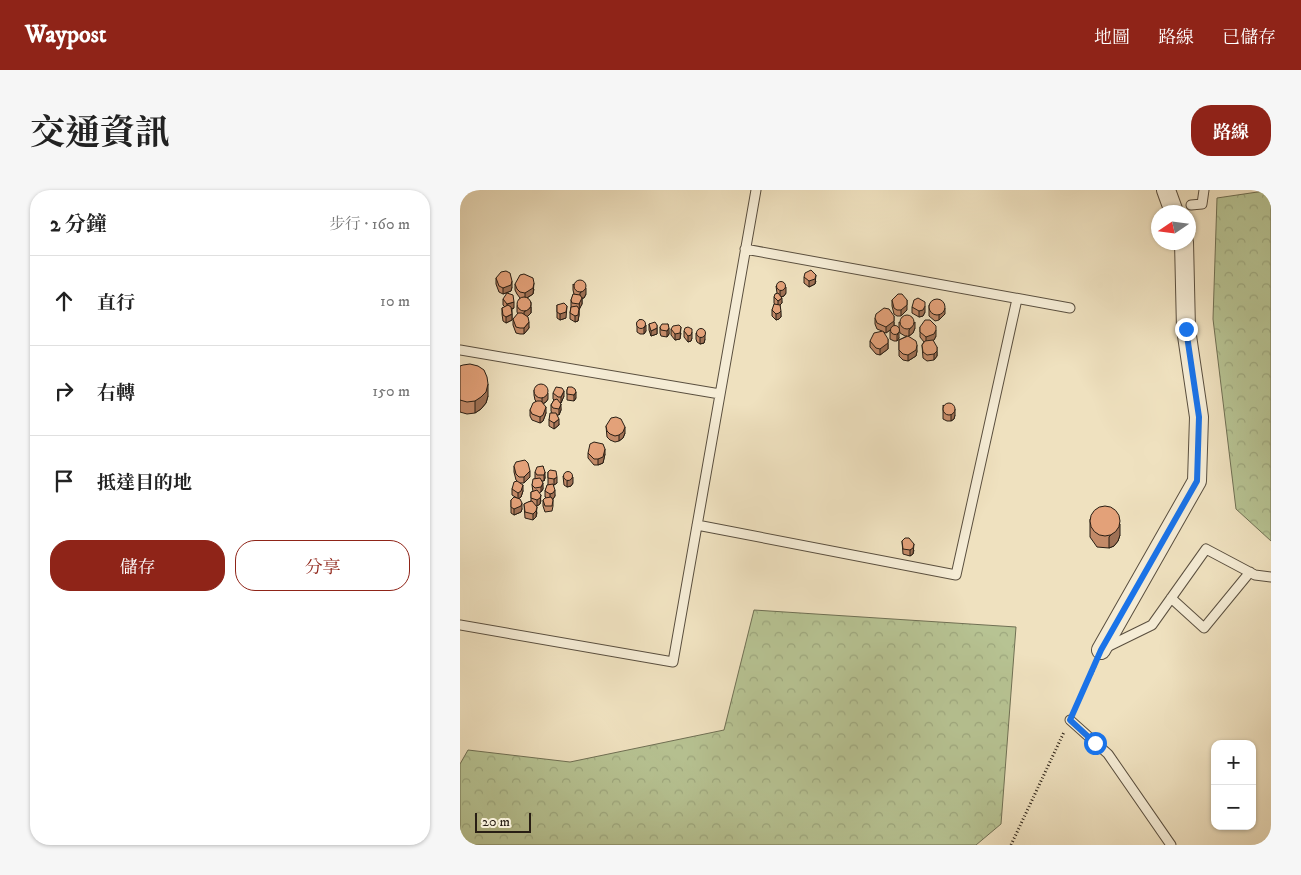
<!DOCTYPE html>
<html lang="zh-TW">
<meta charset="utf-8">
<style>
:root{--surface:#fff;--page:#f6f6f6;--text:#222;--muted:#767676;--line:#e0e0e0;--accent:#8f2418}
body{margin:0;font-family:"IM FELL DW Pica","Noto Serif TC",serif;background:var(--page);color:var(--text)}
.controls{position:absolute;right:15px;bottom:15px;display:grid;overflow:hidden;border-radius:10px;box-shadow:0 1px 4px #0004}
.controls button{width:45px;height:45px;display:grid;place-items:center;padding:0;border:0;border-bottom:1px solid var(--line);background:var(--surface);color:var(--text);font:25px sans-serif}
.compass{position:absolute;left:691px;top:15px;width:45px;height:45px;border-radius:50%;background:var(--surface);box-shadow:0 1px 4px #0004;rotate:257deg}
.scale{position:absolute;left:15px;bottom:12px;width:56px;box-sizing:border-box;padding-left:5px;border:2px solid #281e14;border-top:0;font-size:14px;line-height:18px;white-space:nowrap;color:#281e14;-webkit-text-stroke:4px #f5ecd5;paint-order:stroke}
.stop{position:absolute;width:15px;height:15px;margin:-11px;border:4px solid #1a73e8;border-radius:50%;background:#fff}
.stop.end{background:#1a73e8;border-color:#fff;box-shadow:0 1px 5px #0008}
.list{margin:0;padding:0;list-style:none}
h2{display:flex;justify-content:space-between;align-items:center;height:65px;margin:0;padding:0 20px;font-size:21px}
h2 small{font-size:16px;font-weight:400;color:var(--muted)}
.list li{display:grid;grid-template-columns:32px 1fr auto;gap:15px;align-items:center;box-sizing:border-box;height:90px;padding:0 20px;border-top:1px solid var(--line)}
.list b{display:block;font-size:19px;white-space:nowrap}
.list em{font-size:16px;font-style:normal;color:var(--muted)}
.actions{display:flex;gap:10px;padding:15px 20px}
.actions a{flex:1;padding:11px 0;border:1px solid var(--accent);border-radius:20px;text-align:center;font-size:18px;color:var(--accent)}
.actions .main{background:var(--accent);color:#fff}
.icon{flex:none;width:28px;height:28px;fill:none;stroke:currentColor;stroke-width:2;stroke-linecap:round;stroke-linejoin:round}
.map{position:relative;flex:none;width:811px;height:655px;overflow:hidden;border-radius:20px}
header{display:flex;align-items:center;gap:30px;box-sizing:border-box;height:70px;padding:0 25px;background:var(--accent);color:#fff}
header strong{font-size:24px}
nav{display:flex;gap:28px;margin-inline-start:auto;font-size:18px}
.intro{display:flex;align-items:center;justify-content:space-between;box-sizing:border-box;height:120px;padding:0 30px}
h1{margin:0;font-size:35px}
.button{padding:12px 22px;border-radius:20px;background:var(--accent);color:#fff;font-size:18px;font-weight:700}
main{display:flex;gap:30px;padding:0 30px}
aside{flex:1;background:var(--surface);border-radius:20px;box-shadow:0 1px 4px #0004}
.map>svg:first-child{display:block}
.forest{fill:url(#forest-crowns);stroke:#707054}
.lines{fill:none;stroke-linecap:round;stroke-linejoin:round}
.service-casing{stroke:#5a4f3f;stroke-width:11}
.minor-casing{stroke:#5a4f3f;stroke-width:20}
.path{stroke:#281e14;stroke-width:3;stroke-dasharray:1 2.5;stroke-linecap:butt}
.service{stroke:#f5ecd5;stroke-width:9}
.minor{stroke:#f5ecd5;stroke-width:18}
.wall{fill:#c38a68;stroke:#281e14}
.shaded-wall{fill:#9f7155;stroke:#281e14}
.building{fill:#e3a179;stroke:#281e14}
.route{stroke:#1a73e8;stroke-width:6}
</style>
<header>
<strong>Waypost</strong>
<nav><a>地圖</a><a>路線</a><a>已儲存</a></nav>
</header>
<div class="intro"><h1>交通資訊</h1><a class="button">路線</a></div>
<main>
<aside>
<h2>2 分鐘<small>步行 · 160 m</small></h2>
<ul class="list">
<li><svg class="icon" aria-label="ahead" viewBox="0 0 24 24"><path d="M12 20V5M6 11l6-6 6 6"/></svg><div><b>直行</b></div><em>10 m</em></li>
<li><svg class="icon" aria-label="right" viewBox="0 0 24 24"><path d="M7 20v-9h11M14 6l5 5-5 5"/></svg><div><b>右轉</b></div><em>150 m</em></li>
<li><svg class="icon" aria-label="arrive" viewBox="0 0 24 24"><path d="M6 21V4h12l-3 4 3 4H6"/></svg><div><b>抵達目的地</b></div></li>
</ul>
<div class="actions"><a class="main">儲存</a><a>分享</a></div>
</aside>
<div class="map">
<svg width="811" height="655" viewBox="0 0 811 655">
<defs>
<pattern id="forest-crowns" width="20" height="18" patternUnits="userSpaceOnUse" patternTransform="scale(1.25)"><rect width="20" height="18" fill="#b7c393"/><path d="M2 6a3 3 0 1 1 6 0M12 15a3 3 0 1 1 6 0" fill="none" stroke="#9da77e"/></pattern>
</defs>
<rect width="100%" height="100%" fill="#efe1bf"/>
<filter id="stains"><feTurbulence type="fractalNoise" baseFrequency=".004" numOctaves="4"/><feColorMatrix values="0 0 0 0 .2 0 0 0 0 .09 0 0 0 0 .02 0 0 0 .5 -.17"/></filter>
<radialGradient id="worn" r=".72"><stop offset=".6" stop-color="#630" stop-opacity="0"/><stop offset="1" stop-color="#630" stop-opacity=".3"/></radialGradient>
<path class="forest" d="M811 0V351L776 319 753 129 757 8Z
M294 420 556 437 541 634 516 655H0V574L8 560 110 572 264 540Z"/>
<g class="lines">
<defs>
<path id="service" d="M731 15 742 14 744 0
M285 59 610 118
M0 160 260 204
M237 335 496 385 557 109
M711 408 744 438 790 382
M0 435 213 472 296 0
M645 458 692 435 746 359 795 385 811 387
M610 530 648 564 711 655"/>
<path id="minor" d="M706 0 714 22
M641 460 737 291 739 227 726 139 724 52"/>
</defs>
<use href="#service" class="service-casing"/>
<use href="#minor" class="minor-casing"/>
<path class="path" d="M615 519 635 477
M551 655 604 542"/>
<use href="#service" class="service"/>
<use href="#minor" class="minor"/>
</g>
<path class="wall" d="M344 87 356 91 355 94 349 97 344 93Z
M36 88 52 97 51 101 43 104 39 102 36 94Z
M55 94 74 99 73 104 67 108 71 112V123L67 127 69 138 64 144H60L56 143 53 135V129L58 124 57 122V116L60 108 57 104 55 100Z
M113 94 126 104 124 108H122V114L119 119V125L118 131 115 132 110 129V123L111 117V110L114 104 113 100Z
M316 96 326 103 324 106 321 107 322 113 320 115 321 127 319 129 316 130 312 126V120L315 115 314 113V107L317 103Z
M43 109 54 118 52 119V130L46 133 43 131 42 124V118L45 117 43 115Z
M432 110 447 120 441 126H437L434 124 432 116Z
M97 115 106 128 100 130 97 128Z
M469 115 485 124 479 130 475 131 469 126Z
M452 117 465 122 463 126 459 127 452 123Z
M415 128 434 132V136L439 148 437 151H434L430 149V140L426 143 423 142 428 154V159L420 165 416 164 410 157V151L422 141 417 139 415 134Z
M180 129 186 141 184 144H180L177 142V132Z
M439 132 455 138 453 143 449 146H448L457 161 456 166 448 171 443 170 439 166V150L447 146H445L440 143 439 138Z
M189 134 197 135V144L191 146 189 140Z
M208 134 209 144 207 147 201 146 200 143V137Z
M460 137 476 146 474 150 473 151 477 162V166L474 170 467 171 463 168 462 155 464 152 460 147Z
M211 139 221 143 220 149 215 150 211 145Z
M224 141 232 148 231 151 228 152 224 147Z
M236 143 245 149 244 153 240 154 237 152 236 149Z
M0 176 28 206 26 213 21 219 15 223 7 224 0 222Z
M108 197 116 208 114 211 107 210V200Z
M74 200 88 209 86 212 83 214 86 223 83 231 80 233 72 230 70 226V220L76 211 75 210 74 205Z
M93 203 104 206 101 213H100L101 220 99 225H97L99 235 94 239 89 236V230L92 223 91 221V215L94 210 93 209Z
M483 215 495 225 494 229 491 231H487L483 229Z
M146 236 165 243 163 248 159 251 155 252 150 250 147 247Z
M128 263 145 264 143 273 138 275H134L128 268Z
M54 276 70 287 64 293H60L63 301 61 307 58 309 62 319 61 322 54 325 51 323V310L57 308 52 305V299L57 291 56 290 54 282Z
M83 276 85 288 84 291H82L83 299 81 302 79 303 81 311 80 314 77 316H75L77 323 76 327 73 330 65 328 64 314 71 311V302H73L72 295 75 288V282Z
M90 280 97 293 94 295H93L95 306 93 309V316L92 321 85 322 83 316V310L86 307H85V301L88 294V282Z
M103 286 113 293 111 296 107 297 104 295Z
M630 329 660 345 658 351 654 356 649 358 637 357 630 347Z
M442 351 454 360 453 364 450 366 443 364Z"/>
<path class="shaded-wall" d="M356 85 355 94 349 97V91Z
M52 91V97L51 101 43 104V98Z
M74 93 73 104 65 109V103Z
M326 97V103L324 106 320 107V101Z
M126 98V104L124 108H122V114L119 120 120 103Z
M322 108V113L318 117V111Z
M447 110V120L441 126V120Z
M54 112V118L47 120V114Z
M107 116 106 128 100 130V124Z
M465 116V122L463 126 459 127V121Z
M71 117V123L68 126 64 128V122Z
M485 118V124L479 130V125Z
M119 119V125L118 131 115 132V126Z
M321 121V127L319 129 316 130V124Z
M52 124V130L46 133V127Z
M434 126V137L426 143V137Z
M69 132V138L64 144V138Z
M455 132V138L453 143 449 146V140Z
M186 135V141L184 144V138Z
M221 137 220 149 215 150V144Z
M197 138V144L191 146V141Z
M209 138V144L207 147V141Z
M476 140V146L474 150 466 153V147Z
M232 142V148L231 151 228 152V146Z
M439 142V148L437 151V145Z
M245 143V149L244 153 240 154V148Z
M428 149V159L420 165V159Z
M457 155V161L456 166 448 171V165Z
M477 157V166L474 170V164Z
M28 194V206L26 213 21 219 15 223V211Z
M104 201V206L101 213V207Z
M116 202V208L114 211V205Z
M88 203V209L86 212 82 214V208Z
M101 214V220L99 225V219Z
M86 217V223L83 231 80 233V227Z
M495 219V225L494 229 491 231V225Z
M99 229V235L94 239V233Z
M165 237V243L163 248 159 251V245Z
M145 259V264L143 273 138 275V269Z
M70 281V287L64 293V287Z
M85 282V288L84 291V285Z
M97 287V293L94 295V289Z
M113 287V293L111 296 107 297V291Z
M83 293V299L81 302V297Z
M63 295V301L61 307 58 309V303Z
M95 300V306L93 309 90 310V304Z
M81 305 80 314 77 316V310Z
M62 313V319L61 322 54 325V319Z
M77 317 76 327 73 330V324Z
M660 334V345L658 351 654 356 649 358V347Z
M454 354 453 364 450 366V360Z"/>
<path class="building" d="M351 80 356 85 355 89 349 91 344 87 345 83Z
M46 81 50 83 52 91 51 95 43 98 39 96 36 88 41 82Z
M64 84 73 88 74 93 73 98 65 103 60 102 57 99 55 94 60 85Z
M114 96a6 6 0 1 1 12 0a6 6 0 1 1-12 0Z
M316.5 96a4.5 4.5 0 1 1 9 0a4.5 4.5 0 1 1-9 0Z
M47 103 53 105 54 112 47 114 43 109Z
M318 103 322 108 318 111 314 107 315 104Z
M113 104 120 105 122 108 119 114 112 113 111 110Z
M438 104H442L447 110V115L441 120H437L434 118 432 110Z
M57 114a7 7 0 1 1 14 0a7 7 0 1 1-14 0Z
M458 108 465 112V116L463 120 459 121 452 117 454 110Z
M469 117a8 8 0 1 1 16 0a8 8 0 1 1-16 0Z
M104 113 107 116 106 122 100 124 97 122V115Z
M314 114 320 115 321 121 319 123 316 124 312 120Z
M48 115 51 117 52 124 46 127 43 125 42 118Z
M117 116 119 119 118 125 115 126 110 123 111 117Z
M424 118 429 119 434 126V131L426 137 417 133 415 128 416 124Z
M58 123H62L68 127 69 132 64 138H60L56 137 53 129Z
M440 132a7 7 0 1 1 14 0a7 7 0 1 1-14 0Z
M176.5 134a4.5 4.5 0 1 1 9 0a4.5 4.5 0 1 1-9 0Z
M465 130H470L476 136V140L474 144 466 147 460 142V137Z
M195 132 197 135V138L191 141 189 134Z
M202 134H208L209 138 207 141 201 140 200 137Z
M219 135 221 137 220 143 215 144 211 139 213 136Z
M430.5 140a4.5 4.5 0 1 1 9 0a4.5 4.5 0 1 1-9 0Z
M228 137 232 139V142L231 145 228 146 224 141 225 138Z
M236.5 143a4.5 4.5 0 1 1 9 0a4.5 4.5 0 1 1-9 0Z
M423 141 428 149V153L420 159 416 158 410 151 414 143Z
M448 146 456 151 457 155 456 160 448 165 443 164 439 160V150Z
M473 150 477 157V161L474 164 467 165 463 162 462 155 465 151Z
M10 174 18 176 24 180 27 187 28 194 26 202 21 207 15 211 7 212 0 210V176L3 175Z
M74 201a7 7 0 1 1 14 0a7 7 0 1 1-14 0Z
M96 197 102 198 104 201 101 207H98L93 203Z
M108 197H112L115 199 116 202 114 205 107 204V200Z
M97 209 101 214 99 219 93 218 91 215 94 210Z
M77 211H81L86 217 83 225 80 227 72 224 70 220 73 213Z
M483 219a6 6 0 1 1 12 0a6 6 0 1 1-12 0Z
M90 223H96L99 229 94 233 89 230Z
M156 227 161 229 165 237 163 242 159 245 155 246 150 244 147 241 146 236 151 228Z
M134 252 143 254 145 259 143 267 138 269H134L128 263 130 254Z
M65 270 68 273 70 281 64 287H59L56 284 54 276 56 272Z
M83 276 85 282 84 285H77L75 282 77 277Z
M90 280 96 281 97 287 94 289 88 288V282Z
M103.5 286a4.5 4.5 0 1 1 9 0a4.5 4.5 0 1 1-9 0Z
M80 288 83 293 81 297 75 298 72 295 73 289Z
M57 291 63 295 61 301 58 303 52 299 54 292Z
M93 294 95 300 93 303 90 304 85 301 87 295Z
M77 300 81 305 80 308 77 310 71 308V302Z
M54 307 60 309 62 313 61 316 54 319 51 317V310Z
M91 307 93 310 92 316H85L83 310 85 308Z
M72 311 77 317 76 321 73 324 65 322 64 314 68 312Z
M630 331a15 15 0 1 1 30 0a15 15 0 1 1-30 0Z
M445 348H449L454 354 453 358 450 360 443 359 442 351Z"/>
<g class="lines">
<path class="route" d="M635 553 610 530 641 460 737 291 739 227 726 139"/>
</g>
<rect width="100%" height="100%" filter="url(#stains)"/>
<rect width="100%" height="100%" fill="url(#worn)"/>
</svg>
<div class="controls">
<button>+</button>
<button>−</button>
</div>
<svg class="compass" viewBox="-18 -18 36 36"><path d="M0-13l5 13h-10z" fill="#e53935"/><path d="M0 13l5-13h-10z" fill="#767676"/></svg>
<div class="scale">20 m</div>
<div class="stop" style="left:635px;top:553px"></div>
<div class="stop end" style="left:726px;top:139px"></div>
</div>
</main>
